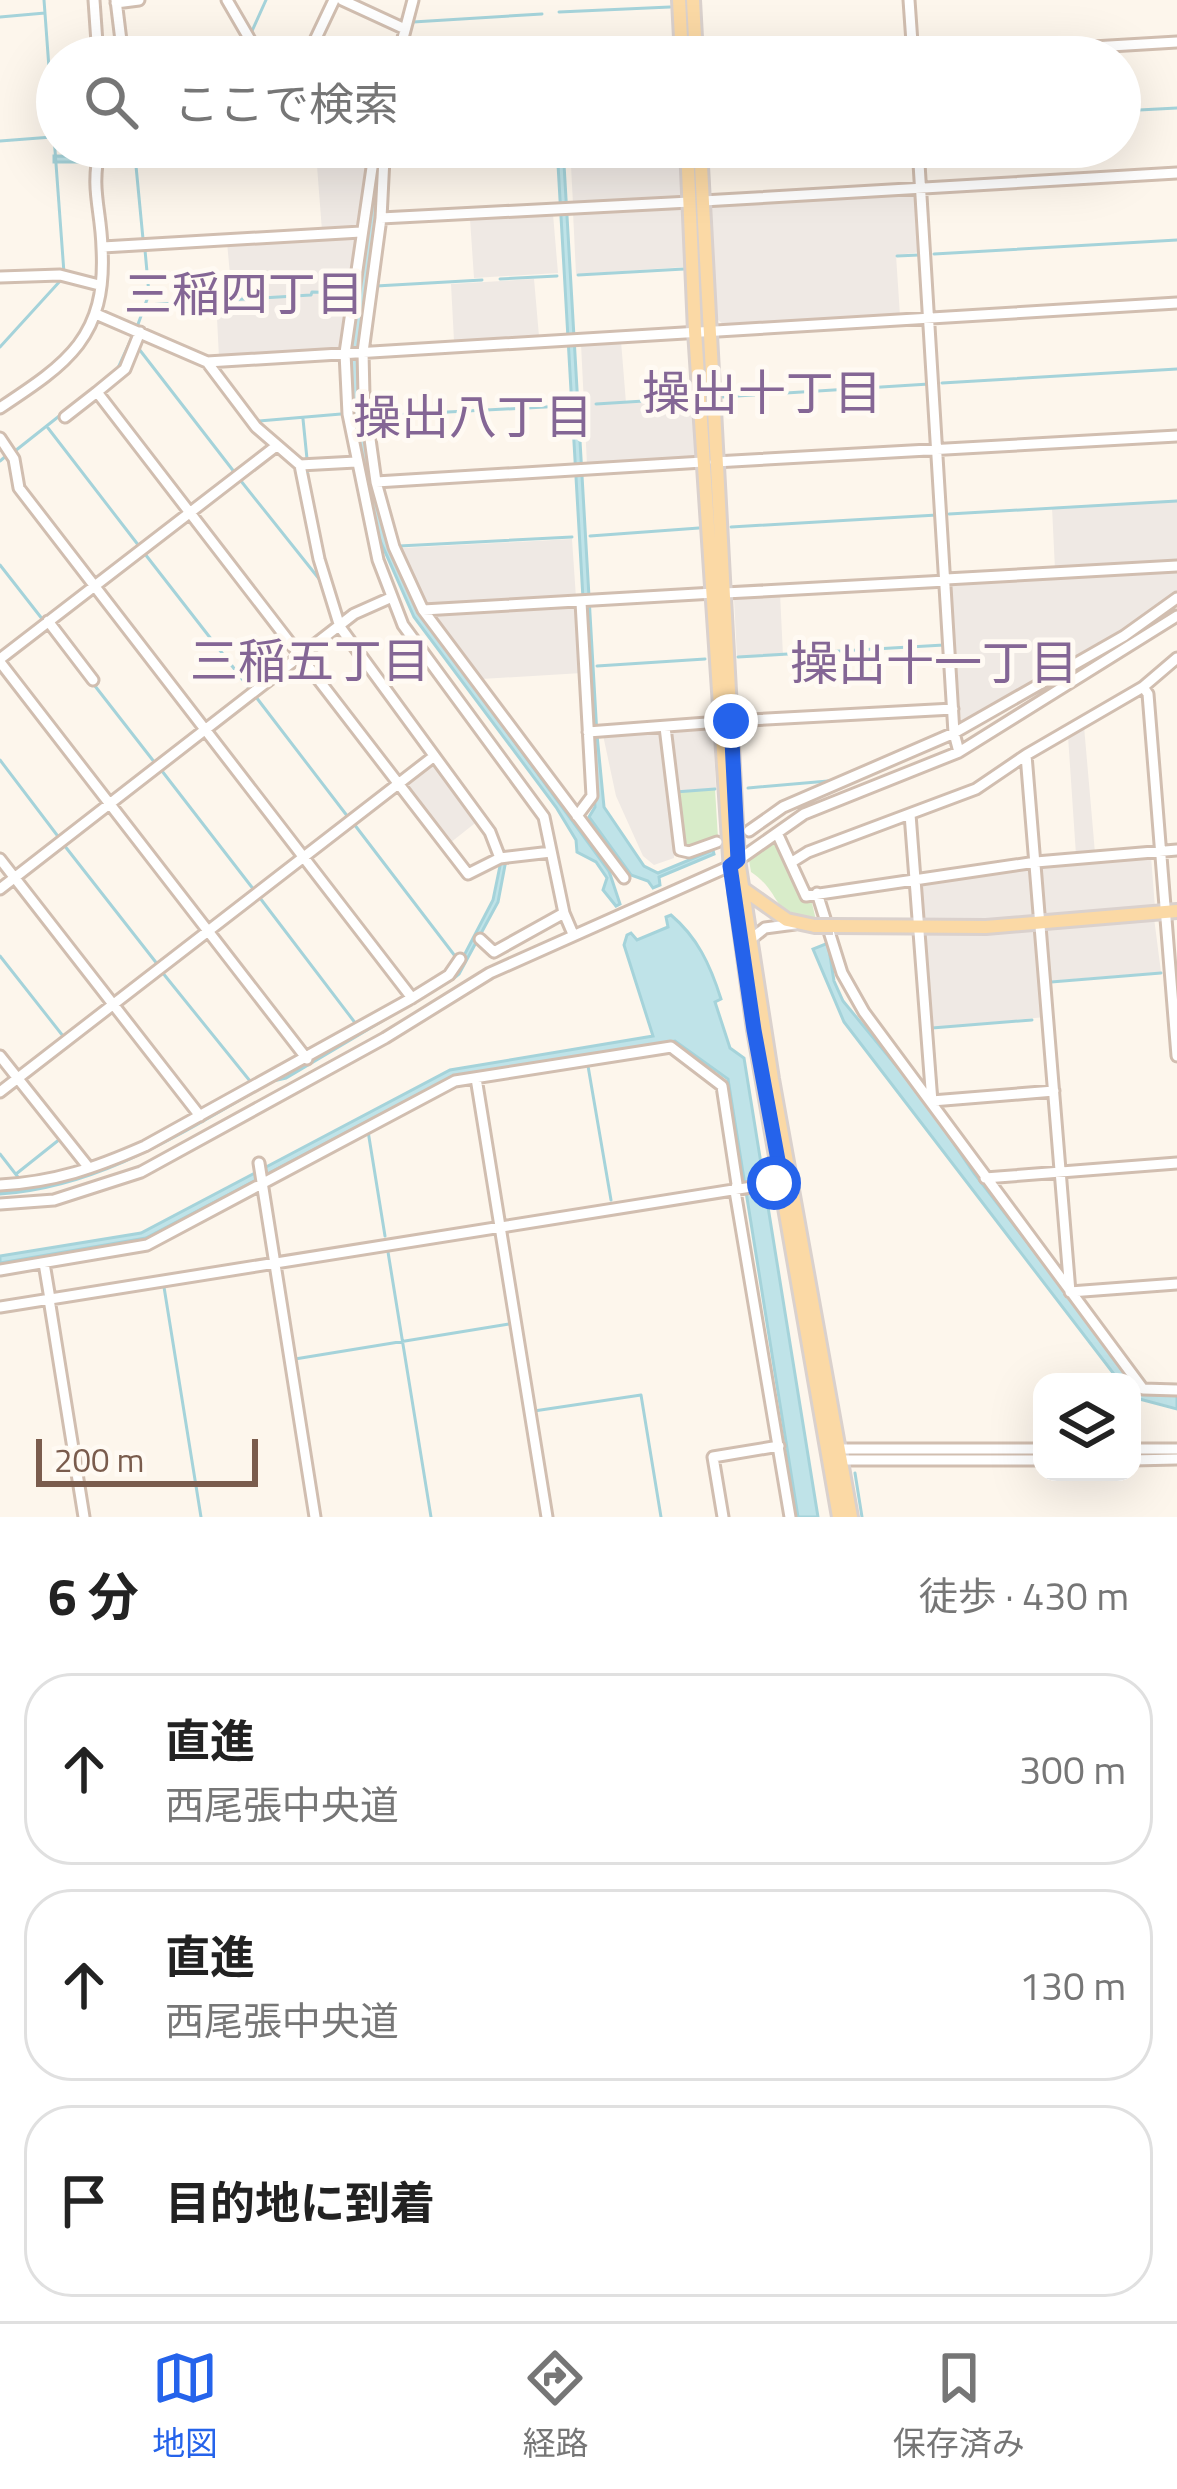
<!DOCTYPE html>
<html lang="ja">
<meta charset="utf-8">
<style>
:root{--surface:#fff;--page:#f2f2f2;--text:#222;--muted:#767676;--line:#e0e0e0;--accent:#2563eb}
body{margin:0;font-family:"Titillium Web","Noto Sans JP",sans-serif;background:var(--page);color:var(--text)}
.controls{position:absolute;right:36px;bottom:36px;display:grid;overflow:hidden;border-radius:24px;box-shadow:0 12px 48px #0002}
.controls button{width:108px;height:108px;display:grid;place-items:center;padding:0;border:0;border-bottom:3px solid var(--line);background:var(--surface);color:var(--text);font:60px sans-serif}
.scale{position:absolute;left:36px;bottom:30px;width:222px;box-sizing:border-box;padding-left:12px;border:6px solid #7a5c4d;border-top:0;font-size:33px;line-height:42px;white-space:nowrap;color:#7a5c4d;-webkit-text-stroke:9px #fffaf3;paint-order:stroke}
.stop{position:absolute;width:36px;height:36px;margin:-27px;border:9px solid #2563eb;border-radius:50%;background:#fff}
.stop.end{background:#2563eb;border-color:#fff;box-shadow:0 3px 12px #0008}
.list{margin:0;padding:0;list-style:none}
h2{display:flex;justify-content:space-between;align-items:center;height:156px;margin:0;padding:0 48px;font-size:51px}
h2 small{font-size:39px;font-weight:400;color:var(--muted)}
.list li{display:grid;grid-template-columns:78px 1fr auto;gap:36px;align-items:center;box-sizing:border-box;height:192px;margin:0 24px 24px;padding:0 24px;border:3px solid var(--line);border-radius:48px}
.list b{display:block;font-size:45px;white-space:nowrap}
.list p{margin:0;font-size:39px;white-space:nowrap;color:var(--muted)}
.list em{font-size:39px;font-style:normal;color:var(--muted)}
.icon{flex:none;width:66px;height:66px;fill:none;stroke:currentColor;stroke-width:2;stroke-linecap:round;stroke-linejoin:round}
.map{position:relative;flex:none;width:1177px;height:1517px;overflow:hidden}
.search{position:absolute;background:var(--surface);box-shadow:0 12px 48px #0002;left:36px;right:36px;top:36px;height:132px;display:flex;align-items:center;gap:30px;box-sizing:border-box;padding:0 42px;border-radius:66px;color:var(--muted);font-size:45px}
.sheet{height:804px;background:var(--surface)}
nav{display:flex;justify-content:space-around;align-items:center;box-sizing:border-box;height:168px;border-top:3px solid var(--line);background:var(--surface);font-size:33px;color:var(--muted)}
nav a{display:grid;justify-items:center;gap:6px}
nav .on{color:var(--accent)}
.map>svg:first-child{display:block}
.industrial{fill:#efe9e4}
.green{fill:#d8ecc9}
.water{fill:#bfe3e8;stroke:#a5d3da;stroke-width:3}
.lines{fill:none;stroke-linecap:round;stroke-linejoin:round}
.stream{stroke:#a5d3da;stroke-width:3}
.minor-casing{stroke:#d1beb0;stroke-width:15}
.major-casing{stroke:#dad1cd;stroke-width:18}
.minor{stroke:#fff;stroke-width:9}
.major{stroke:#fbd9a5;stroke-width:12}
.major-bridge-casing{stroke:#dad1cd;stroke-width:18;stroke-linecap:butt}
.major-bridge{stroke:#fbd9a5;stroke-width:12}
.route{stroke:#2563eb;stroke-width:15}
.labels{text-anchor:middle;dominant-baseline:central;stroke-width:10;stroke-linejoin:round;paint-order:stroke}
.neighbourhood-label{font-size:48px;fill:#846695;stroke:#fffaf3}
</style>
<div class="map">
<svg width="1177" height="1517" viewBox="0 0 1177 1517">
<rect width="100%" height="100%" fill="#fdf6ec"/>
<path class="industrial" d="M570 147H680L682 195 668 199 573 204Z
M316 153 337 154 367 165 359 229 322 231Z
M918 192 922 252 896 255 900 316 724 325 717 319 711 205Z
M666 207 683 208 685 267 576 274 573 212Z
M553 214 558 273 474 278 470 219Z
M358 237 340 348 219 358 216 298 232 297 227 242Z
M534 279 539 336 454 341 451 284Z
M621 341 626 403 693 399 697 456 587 465 581 344Z
M1177 500V563L1055 570 1052 507Z
M572 539 576 598 430 606 422 597 402 548Z
M1177 569V595L1125 632 961 726 951 583Z
M780 593 783 656 737 658 734 599Z
M578 605 582 673 481 679 431 614Z
M1084 726 1095 853 1076 855 1068 736Z
M713 729 716 788 673 791 668 731Z
M663 731 668 791 675 815 674 858 654 865 643 856 616 796 603 735Z
M432 760 479 820 450 843 404 784Z
M1151 856 1155 908 1043 916 1041 865Z
M1032 866 1037 916 1032 919 924 923 921 919 918 882Z
M1154 918 1161 972 1048 981 1045 932 1049 928Z
M1033 928 1038 932 1046 1017 930 1028 925 933Z"/>
<path class="green" d="M715 789 718 838 690 849 684 847 674 793Z
M774 839 811 899 816 920C767 914 785 895 751 872L749 860Z"/>
<path class="water" d="M308 147H342L381 160 376 231 358 355 362 427 382 523 421 614 609 871 620 904 616 906 603 890 607 878 596 862 577 852 576 840 556 807 414 617 375 529 352 412 349 347 365 246 370 168 357 159 324 152 155 162H54V156L157 157Z
M557 147H563L597 735 604 807 644 866 658 873 713 850 714 854 659 877 660 885 653 888 648 881 631 875 589 817 595 807Z
M506 860 498 902 459 974 453 979 286 1078 273 1081C186 1130 102 1187 0 1194V1191L30 1188 102 1168 457 969 493 900 501 861Z
M671 915C697 937 710 964 721 999L715 1002 730 1048 744 1058 818 1517H798L728 1079 675 1041 450 1078 146 1238 0 1263V1256L141 1233 450 1070 653 1036 624 945 627 935 631 933 637 940 668 927 666 917Z
M828 943 834 981 843 1001 922 1097 974 1173 1137 1385 1177 1393V1409L1132 1397V1382H1120L844 1022 813 949Z"/>
<g class="lines">
<path class="stream" d="M44 0 64 273
M559 12 670 7
M0 17 45 13
M402 21 408 0
M413 22 542 14
M252 31 266 0
M157 57 242 48
M351 57 354 43 388 57
M393 57 400 32
M1120 111 1177 108
M0 141 52 137
M387 154 500 147
M136 166 143 239
M934 254 1177 240
M897 256 919 255
M578 275 684 269
M500 279 557 276
M376 286 482 280
M146 305 311 295 312 292 348 293
M137 327 149 294 145 250
M0 347 61 280
M139 349 235 473
M117 370 133 335
M942 383 1177 369
M85 396 101 383
M722 397 929 384
M596 404 692 398
M371 416 564 406
M303 419 307 459
M259 421 341 414
M48 428 139 546
M15 451 63 413
M0 461 6 456
M307 469 309 489
M241 481 320 580
M949 514 1177 501
M731 527 937 515
M590 536 699 528
M399 546 572 537
M145 554 250 689
M0 565 43 620
M738 657 944 645
M597 666 705 659
M95 686 155 763
M256 697 348 817
M0 760 60 839
M162 771 254 890
M748 788 828 781
M675 792 715 789
M354 824 455 956
M494 832 502 851
M64 845 158 965
M260 898 356 1024
M0 956 63 1036
M162 972 250 1081
M1051 982 1161 973
M932 1028 1032 1020
M932 1033 937 1094
M588 1066 611 1200
M368 1131 385 1236
M0 1154 21 1181
M16 1174 60 1139
M388 1252 431 1517
M164 1287 201 1517
M295 1359 509 1324
M534 1411 641 1395 661 1517
M855 1473 862 1517"/>
<defs>
<path id="minor" d="M94 0 98 57
M116 0 123 57
M227 0 260 57
M342 0 405 29
M909 0 913 57
M116 3 139 0
M307 57 334 0
M398 57 413 0
M926 57 1177 42
M349 147 384 158 381 218
M375 147 345 353 348 414 378 560 403 625 544 817 564 913 573 934
M918 147 954 733 959 752
M703 201 1177 173
M103 247 361 232
M0 277 60 275 99 285
M96 314 207 362 256 427 300 465 319 559 340 627 490 832 500 858
M140 332 125 369 97 392 468 874 500 858 551 852
M207 362 1177 303
M0 408C68 363 107 337 102 248 101 208 90 190 100 147
M65 417 97 392
M0 438 14 459 19 488 412 998
M715 462 1177 436
M300 465 356 462
M376 482 703 462
M946 579 1177 566
M725 593 946 581
M423 610 714 593
M48 621 93 680
M0 659 275 447
M0 662 307 1059
M1143 687 1148 694 1177 1056
M731 721 953 709
M665 727 680 850 689 852 717 842
M588 732 720 722
M1026 755 1070 1292
M910 814 932 1102
M577 816 592 796 581 602
M749 831 783 807 954 733 1124 636 1177 598
M777 833 806 896 1036 862 1177 850
M0 859 200 1116
M792 862 808 852 976 789 1026 755 1143 687 1177 658
M624 878 423 610 394 547 376 482 364 396 363 352 381 218 690 202
M0 889 354 614 390 598
M817 893 842 973 864 1012 1143 1389 1177 1390
M480 939 494 952 564 913
M751 939 765 928 795 924
M0 1056 89 1168
M476 1078 547 1517
M0 1092 433 757
M932 1101 1054 1091
M259 1163 315 1517
M985 1178 1177 1163
M0 1185C55 1182 95 1168 145 1146L412 998 449 975 460 959
M0 1204 54 1200 141 1172 385 1038 490 973 730 866 804 814 959 752 1177 616
M44 1263 50 1299
M0 1270 147 1245 455 1081 671 1047 722 1086 737 1184 735 1191 790 1517
M1070 1292 1177 1284
M49 1299 84 1517
M0 1307 783 1182
M834 1449H1042
M1132 1449H1177
M837 1460H1042
M1132 1460 1177 1459
M723 1517 713 1457 779 1446"/>
<path id="major" d="M679 0 682 57
M693 0 696 57
M687 147 695 331 731 871
M700 147 738 860 772 1079 851 1517
M739 886 787 920 815 926
M735 891 754 1030 839 1517
M833 926 986 927 1177 911"/>
</defs>
<use href="#minor" class="minor-casing"/>
<use href="#major" class="major-casing"/>
<use href="#minor" class="minor"/>
<use href="#major" class="major"/>
<defs>
<path id="major-bridge" d="M815 926H833"/>
</defs>
<use href="#major-bridge" class="major-bridge-casing"/>
<use href="#major-bridge" class="major-bridge"/>
</g>
<g class="lines">
<path class="route" d="M731 721 738 860 730 866 754 1030 782 1182 774 1183"/>
</g>
<g class="labels">
<g class="neighbourhood-label">
<text x="244" y="293">三稲四丁目</text>
<text x="762" y="392">操出十丁目</text>
<text x="473" y="416">操出八丁目</text>
<text x="310" y="660">三稲五丁目</text>
<text x="934" y="662">操出十一丁目</text>
</g>
</g>
</svg>
<div class="controls">
<button><svg class="icon" aria-label="layers" viewBox="0 0 24 24"><path d="M12 4l9 5-9 5-9-5zM3 14l9 5 9-5"/></svg></button>
</div>
<div class="scale">200 m</div>
<div class="stop" style="left:774px;top:1183px"></div>
<div class="stop end" style="left:731px;top:721px"></div>
<div class="search"><svg class="icon" aria-label="search" viewBox="0 0 24 24"><circle cx="10" cy="10" r="6"/><path d="M15 15l6 6"/></svg>ここで検索</div>
</div>
<section class="sheet">
<h2>6 分<small>徒歩 · 430 m</small></h2>
<ul class="list">
<li><svg class="icon" aria-label="ahead" viewBox="0 0 24 24"><path d="M12 20V5M6 11l6-6 6 6"/></svg><div><b>直進</b><p>西尾張中央道</p></div><em>300 m</em></li>
<li><svg class="icon" aria-label="ahead" viewBox="0 0 24 24"><path d="M12 20V5M6 11l6-6 6 6"/></svg><div><b>直進</b><p>西尾張中央道</p></div><em>130 m</em></li>
<li><svg class="icon" aria-label="arrive" viewBox="0 0 24 24"><path d="M6 21V4h12l-3 4 3 4H6"/></svg><div><b>目的地に到着</b></div></li>
</ul>
</section>
<nav>
<a class="on"><svg class="icon" aria-label="map" viewBox="0 0 24 24"><path d="M3 6l6-2 6 2 6-2v14l-6 2-6-2-6 2zM9 4v14M15 6v14"/></svg>地図</a>
<a><svg class="icon" aria-label="directions" viewBox="0 0 24 24"><path d="M12 3l9 9-9 9-9-9zM9 14v-3h6M13 9l2 2-2 2"/></svg>経路</a>
<a><svg class="icon" aria-label="saved" viewBox="0 0 24 24"><path d="M7 4h10v16l-5-4-5 4z"/></svg>保存済み</a>
</nav>
